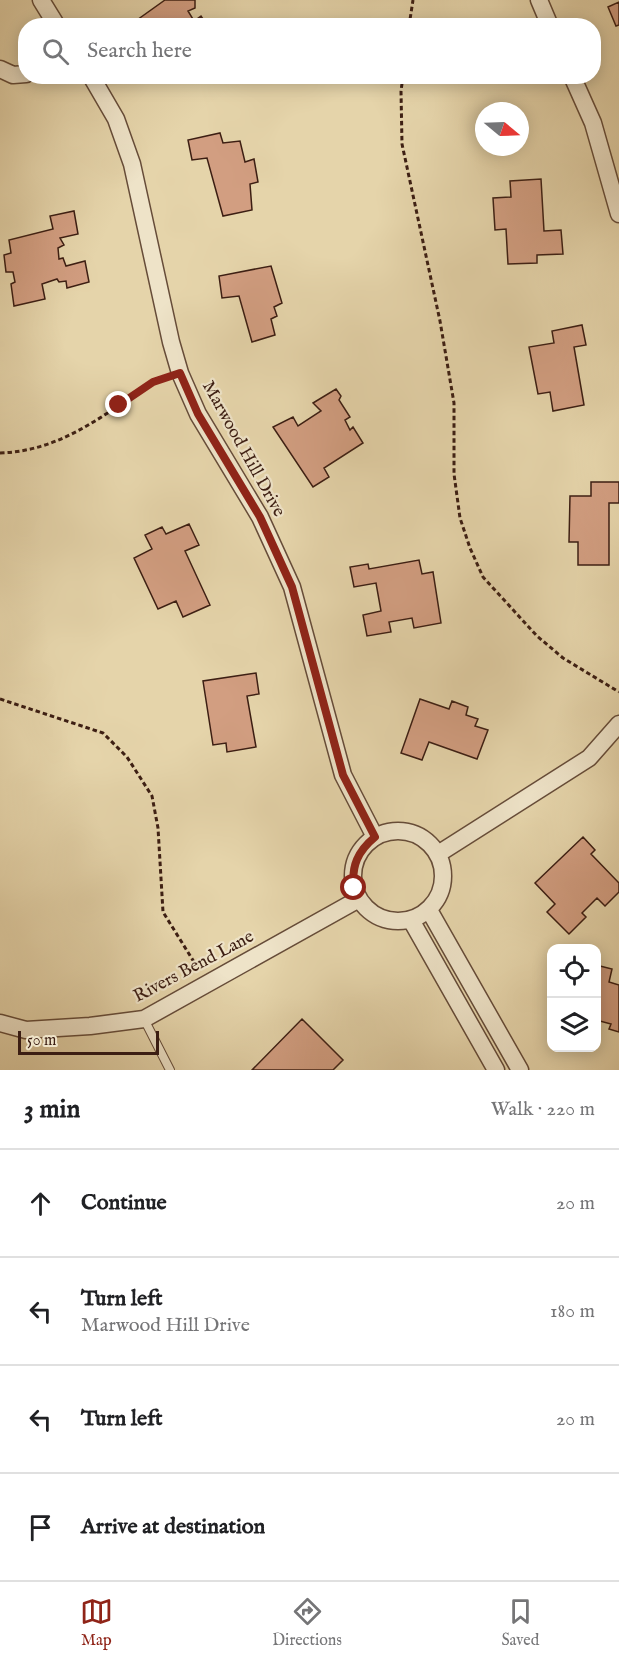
<!DOCTYPE html>
<meta charset="utf-8">
<style>
:root{--surface:#fff;--page:#f2f2f2;--text:#202124;--muted:#757577;--line:#e0e0e0;--accent:#8f2418}
body{margin:0;font-family:"IM FELL English",serif;background:var(--page);color:var(--text)}
.controls{position:absolute;right:18px;bottom:18px;display:grid;overflow:hidden;border-radius:12px;box-shadow:0 3px 15px #0003}
.controls button{width:54px;height:54px;display:grid;place-items:center;padding:0;border:0;border-bottom:2px solid var(--line);background:var(--surface);color:var(--text);font:30px sans-serif}
.compass{position:absolute;left:475px;top:102px;width:54px;height:54px;border-radius:50%;background:var(--surface);box-shadow:0 3px 15px #0003;rotate:109deg}
.scale{position:absolute;left:18px;bottom:15px;width:141px;box-sizing:border-box;padding-left:6px;border:3px solid #3c1e13;border-top:0;font-size:16px;line-height:21px;white-space:nowrap;color:#3c1e13;-webkit-text-stroke:4px #eee3c8;paint-order:stroke}
.stop{position:absolute;width:18px;height:18px;margin:-14px;border:4px solid #8f2418;border-radius:50%;background:#fff}
.stop.end{background:#8f2418;border-color:#fff;box-shadow:0 2px 6px #0008}
.list{margin:0;padding:0;list-style:none}
h2{display:flex;justify-content:space-between;align-items:center;height:78px;margin:0;padding:0 24px;font-size:26px}
h2 small{font-size:20px;font-weight:400;color:var(--muted)}
.list li{display:grid;grid-template-columns:39px 1fr auto;gap:18px;align-items:center;box-sizing:border-box;height:108px;padding:0 24px;border-top:2px solid var(--line)}
.list b{display:block;font-size:22px;white-space:nowrap}
.list p{margin:0;font-size:20px;white-space:nowrap;color:var(--muted)}
.list em{font-size:20px;font-style:normal;color:var(--muted)}
.icon{flex:none;width:33px;height:33px;fill:none;stroke:currentColor;stroke-width:2;stroke-linecap:round;stroke-linejoin:round}
.map{position:relative;flex:none;width:619px;height:1070px;overflow:hidden}
.search{position:absolute;background:var(--surface);box-shadow:0 3px 15px #0003;left:18px;right:18px;top:18px;height:66px;display:flex;align-items:center;gap:15px;box-sizing:border-box;padding:0 21px;border-radius:24px;color:var(--muted);font-size:22px}
.sheet{height:510px;background:var(--surface)}
nav{display:flex;justify-content:space-around;align-items:center;box-sizing:border-box;height:84px;border-top:2px solid var(--line);background:var(--surface);font-size:16px;color:var(--muted)}
nav a{display:grid;justify-items:center;gap:3px}
nav .on{color:var(--accent)}
.map>svg:first-child{display:block}
.building{fill:#d29e81;stroke:#3c1e13;stroke-width:1.5}
.lines{fill:none;stroke-linecap:round;stroke-linejoin:round}
.service-casing{stroke:#664c39;stroke-width:10}
.minor-casing{stroke:#664c39;stroke-width:19}
.path{stroke:#3c1e13;stroke-width:3;stroke-dasharray:4.5 3;stroke-linecap:butt}
.service{stroke:#eee3c8;stroke-width:8}
.minor{stroke:#eee3c8;stroke-width:16}
.route{stroke:#8f2418;stroke-width:8}
.labels{text-anchor:middle;dominant-baseline:central;stroke-width:4.5;stroke-linejoin:round;paint-order:stroke}
.street-label{font-size:18px;fill:#3c1e13;stroke:#eee3c8}
</style>
<div class="map">
<svg width="619" height="1070" viewBox="0 0 619 1070">
<rect width="100%" height="100%" fill="#e5d4aa"/>
<filter id="stains"><feTurbulence type="fractalNoise" baseFrequency=".00333" numOctaves="4"/><feColorMatrix values="0 0 0 0 .2 0 0 0 0 .09 0 0 0 0 .02 0 0 0 .5 -.17"/></filter>
<radialGradient id="worn" r=".72"><stop offset=".6" stop-color="#630" stop-opacity="0"/><stop offset="1" stop-color="#630" stop-opacity=".3"/></radialGradient>
<path class="building" d="M165 0H195V8L188 11 194 21 201 16 207 25 212 21 215 26 130 25Z
M619 2V25L616 26 608 7Z
M220 133 223 143 240 141 245 162 254 159 258 182 250 184 252 210 223 216 207 158 192 160 188 140Z
M541 179 544 231 561 230 563 254 537 255V263L508 264 506 229 495 230 493 198 511 197 510 181Z
M74 211 78 234 60 238 64 245 58 248 59 259 63 258 66 266 85 261 89 282 67 288 66 281 59 282 57 279 42 284 45 299 14 306 11 284 15 282 13 272H6L4 255 11 253 9 240 53 229 50 216Z
M271 266 282 303 274 307 277 316 271 319 275 335 252 342 239 296 222 298 219 276Z
M582 325 586 345 574 347 584 405 553 411 550 392 538 394 529 347 554 343 552 331Z
M336 389 341 396 339 400 350 417 345 420 350 430 353 427 363 443 324 468 329 477 313 487 273 427 293 417 298 426 321 411 313 403Z
M591 482H619V503H609V565H578V542H569L570 496H591Z
M189 524 199 545 185 551 210 605 183 617 176 601 158 609 134 558 152 549 145 535 162 527 166 534Z
M419 560 422 574 433 572 441 623 414 628 412 618 389 622 391 632 367 636 363 615 381 611 376 583 354 587 350 567 368 564 369 569Z
M256 673 259 694 247 696 256 747 227 752 226 743 213 745 203 681Z
M420 699 449 709 452 701 468 707 466 715 478 719 475 726 488 730 477 759 429 742 422 760 401 753Z
M583 837 595 850 591 854 619 883V892L605 906 597 898 582 913 586 917 569 934 547 912 555 904 535 883Z
M596 965 612 969 609 982 619 985V1032L609 1029 611 1024 596 1020Z
M302 1019 343 1060 333 1070H252Z"/>
<g class="lines">
<defs>
<path id="service" d="M144 1019 170 1070"/>
<path id="minor" d="M41 0 57 26
M539 0 550 26
M0 69 13 75 26 74
M91 76 116 119 132 164 171 342 180 373 198 414 260 517 292 587 343 775 375 837
M572 76 593 123 619 214
M353 876a45 45 0 1 1 90 0a45 45 0 1 1-90 0Z
M438 854 589 758 619 724
M429 910 520 1070
M411 920 496 1070
M0 1023 26 1030 90 1026 144 1019 359 899"/>
</defs>
<use href="#service" class="service-casing"/>
<use href="#minor" class="minor-casing"/>
<path class="path" d="M409 26 413 0
M403 76 401 91 402 144 440 321 454 403V474L460 518 470 548 483 577 537 636 563 658 619 692
M0 453C61 451 104 415 153 382L164 378
M0 699 103 733 127 757 152 796 158 828 163 912 199 970"/>
<use href="#service" class="service"/>
<use href="#minor" class="minor"/>
</g>
<g class="lines">
<path class="route" d="M119 405 153 382 180 373 198 414 260 517 292 587 343 775 375 837C358 851 351 866 354 888"/>
</g>
<g class="labels">
<g class="street-label">
<text transform="translate(243 449) rotate(61)">Marwood Hill Drive</text>
<text transform="translate(194 967) rotate(-28)">Rivers Bend Lane</text>
</g>
</g>
<rect width="100%" height="100%" filter="url(#stains)"/>
<rect width="100%" height="100%" fill="url(#worn)"/>
</svg>
<div class="controls">
<button><svg class="icon" aria-label="locate" viewBox="0 0 24 24"><circle cx="12" cy="12" r="6"/><path d="M12 2v4M12 18v4M2 12h4M18 12h4"/></svg></button>
<button><svg class="icon" aria-label="layers" viewBox="0 0 24 24"><path d="M12 4l9 5-9 5-9-5zM3 14l9 5 9-5"/></svg></button>
</div>
<svg class="compass" viewBox="-18 -18 36 36"><path d="M0-13l5 13h-10z" fill="#e53935"/><path d="M0 13l5-13h-10z" fill="#757577"/></svg>
<div class="scale">50 m</div>
<div class="stop" style="left:354px;top:888px"></div>
<div class="stop end" style="left:119px;top:405px"></div>
<div class="search"><svg class="icon" aria-label="search" viewBox="0 0 24 24"><circle cx="10" cy="10" r="6"/><path d="M15 15l6 6"/></svg>Search here</div>
</div>
<section class="sheet">
<h2>3 min<small>Walk · 220 m</small></h2>
<ul class="list">
<li><svg class="icon" aria-label="ahead" viewBox="0 0 24 24"><path d="M12 20V5M6 11l6-6 6 6"/></svg><div><b>Continue</b></div><em>20 m</em></li>
<li><svg class="icon" aria-label="left" viewBox="0 0 24 24"><path d="M17 20v-9H6M10 6l-5 5 5 5"/></svg><div><b>Turn left</b><p>Marwood Hill Drive</p></div><em>180 m</em></li>
<li><svg class="icon" aria-label="left" viewBox="0 0 24 24"><path d="M17 20v-9H6M10 6l-5 5 5 5"/></svg><div><b>Turn left</b></div><em>20 m</em></li>
<li><svg class="icon" aria-label="arrive" viewBox="0 0 24 24"><path d="M6 21V4h12l-3 4 3 4H6"/></svg><div><b>Arrive at destination</b></div></li>
</ul>
</section>
<nav>
<a class="on"><svg class="icon" aria-label="map" viewBox="0 0 24 24"><path d="M3 6l6-2 6 2 6-2v14l-6 2-6-2-6 2zM9 4v14M15 6v14"/></svg>Map</a>
<a><svg class="icon" aria-label="directions" viewBox="0 0 24 24"><path d="M12 3l9 9-9 9-9-9zM9 14v-3h6M13 9l2 2-2 2"/></svg>Directions</a>
<a><svg class="icon" aria-label="saved" viewBox="0 0 24 24"><path d="M7 4h10v16l-5-4-5 4z"/></svg>Saved</a>
</nav>
